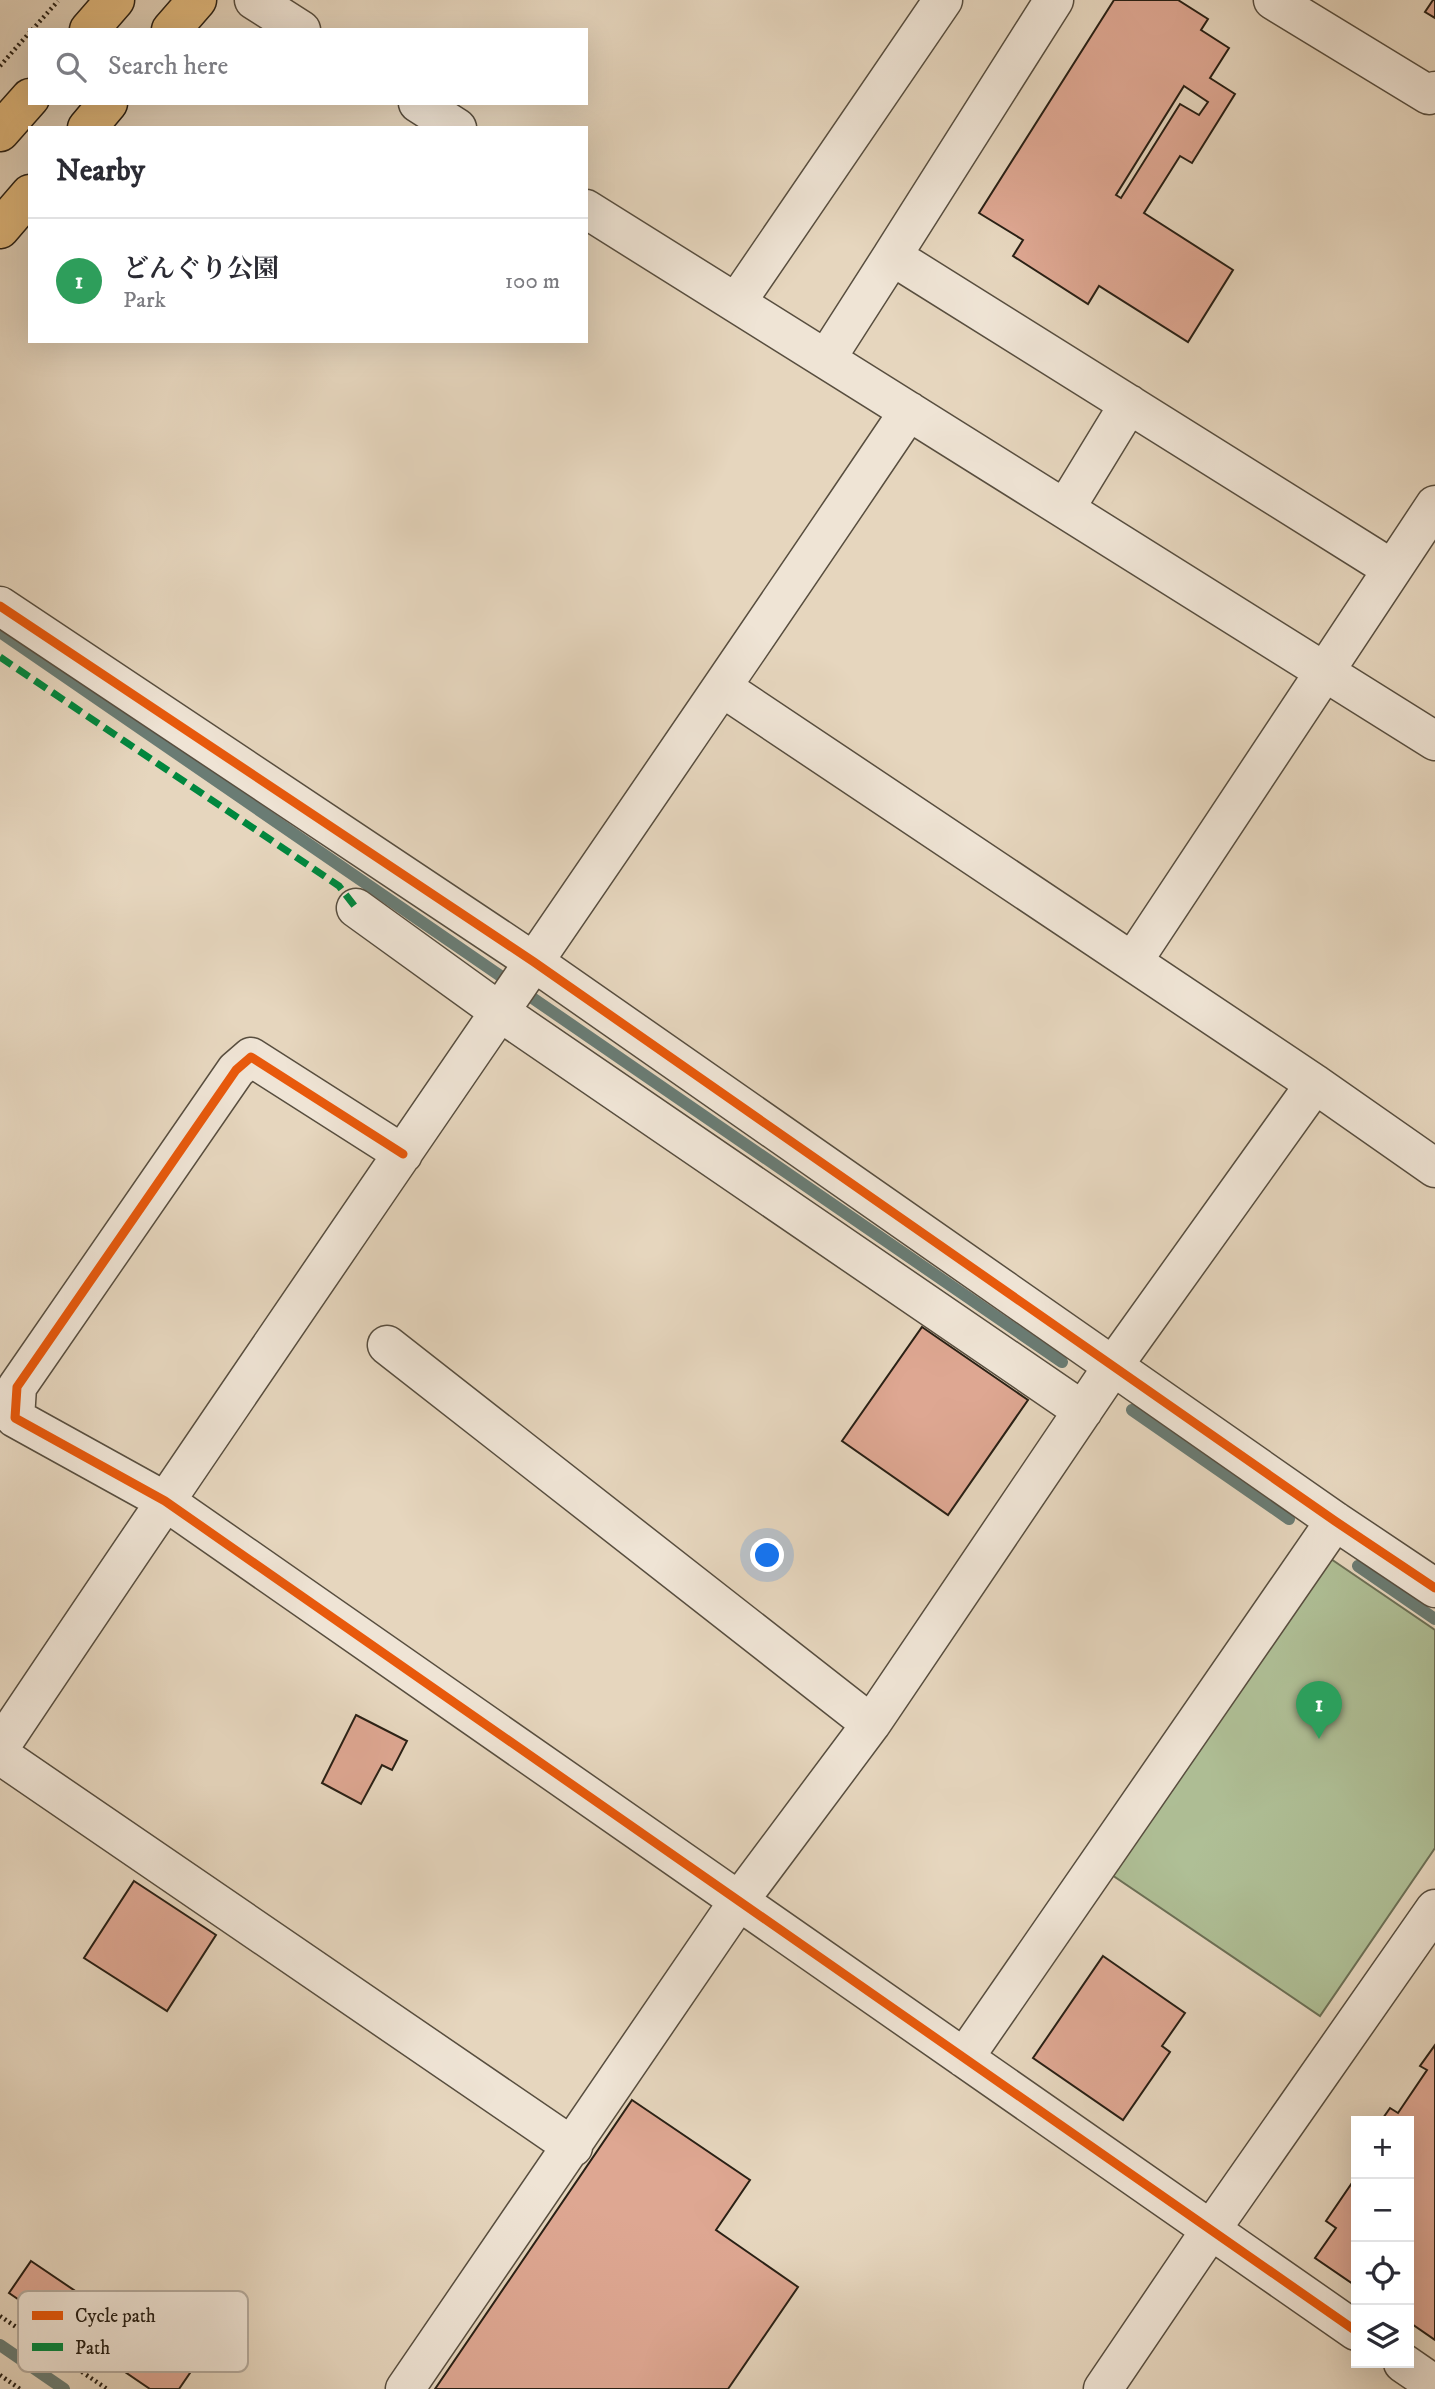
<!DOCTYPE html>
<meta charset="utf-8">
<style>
:root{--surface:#fff;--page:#f7f7f7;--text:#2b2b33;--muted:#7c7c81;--line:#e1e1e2;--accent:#0b8043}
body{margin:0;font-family:"IM FELL DW Pica","Noto Serif JP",serif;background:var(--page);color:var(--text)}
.controls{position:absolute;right:21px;bottom:21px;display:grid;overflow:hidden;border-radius:0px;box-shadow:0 7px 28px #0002}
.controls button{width:63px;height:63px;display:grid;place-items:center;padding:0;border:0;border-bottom:2px solid var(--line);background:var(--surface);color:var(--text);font:35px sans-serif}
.you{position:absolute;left:768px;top:1556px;width:24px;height:24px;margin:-18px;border:5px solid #fff;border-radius:50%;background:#1a73e8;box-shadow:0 0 0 10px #1a73e833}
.badge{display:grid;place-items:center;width:46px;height:46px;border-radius:50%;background:var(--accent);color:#fff;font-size:23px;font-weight:700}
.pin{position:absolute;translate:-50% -58px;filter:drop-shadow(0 2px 4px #0008)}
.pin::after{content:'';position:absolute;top:37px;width:24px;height:21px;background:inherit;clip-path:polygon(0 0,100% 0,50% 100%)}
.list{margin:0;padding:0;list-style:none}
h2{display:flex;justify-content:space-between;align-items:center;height:91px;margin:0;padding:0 28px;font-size:30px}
h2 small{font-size:23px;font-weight:400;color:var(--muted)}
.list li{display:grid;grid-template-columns:46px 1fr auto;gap:21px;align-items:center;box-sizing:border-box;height:126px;padding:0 28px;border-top:2px solid var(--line)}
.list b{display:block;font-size:26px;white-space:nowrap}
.list p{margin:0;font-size:23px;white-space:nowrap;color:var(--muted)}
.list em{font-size:23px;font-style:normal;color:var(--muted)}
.icon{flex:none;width:38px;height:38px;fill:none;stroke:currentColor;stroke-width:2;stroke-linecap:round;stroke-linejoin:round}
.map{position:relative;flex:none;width:1435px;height:2389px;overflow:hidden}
.search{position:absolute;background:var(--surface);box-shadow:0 7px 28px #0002;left:28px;top:28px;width:560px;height:77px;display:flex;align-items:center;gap:18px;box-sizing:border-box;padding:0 24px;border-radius:0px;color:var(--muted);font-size:26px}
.panel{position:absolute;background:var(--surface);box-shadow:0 7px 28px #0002;left:28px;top:126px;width:560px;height:217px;border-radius:0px}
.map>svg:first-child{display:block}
.green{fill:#afbf96;stroke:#6c7056;stroke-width:2}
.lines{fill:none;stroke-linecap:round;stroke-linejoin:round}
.stream{stroke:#6a7c74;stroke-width:12}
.building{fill:#dea792;stroke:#292015;stroke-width:2;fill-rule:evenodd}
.minor-casing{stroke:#584e3f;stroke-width:41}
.highway-casing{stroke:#292015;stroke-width:41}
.path{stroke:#292015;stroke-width:4.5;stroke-dasharray:2 3.5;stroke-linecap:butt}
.minor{stroke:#efe4d5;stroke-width:38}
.highway{stroke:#e3bb7f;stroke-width:38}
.quiet{stroke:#00873e;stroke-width:7;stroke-dasharray:14 7;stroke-linecap:butt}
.cycleway-casing{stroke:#efe4d5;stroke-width:13}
.cycleway{stroke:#e8590c;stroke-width:9}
.key{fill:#efe4d5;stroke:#b4a99b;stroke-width:2}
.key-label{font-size:19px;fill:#292015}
</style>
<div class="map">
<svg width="1435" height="2389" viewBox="0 0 1435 2389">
<rect width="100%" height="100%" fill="#e6d6be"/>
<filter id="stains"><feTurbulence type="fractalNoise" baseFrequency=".00286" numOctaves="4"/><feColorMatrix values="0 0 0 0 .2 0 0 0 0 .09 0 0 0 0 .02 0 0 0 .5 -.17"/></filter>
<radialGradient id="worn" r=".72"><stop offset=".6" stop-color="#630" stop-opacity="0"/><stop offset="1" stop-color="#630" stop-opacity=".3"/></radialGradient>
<path class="green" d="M1331 1559 1435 1630V1848L1320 2016 1112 1875Z"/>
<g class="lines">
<path class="stream" d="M0 632 1062 1362
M1132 1410 1289 1519
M1358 1566 1435 1619
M0 2345 64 2389"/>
</g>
<path class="building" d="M1114 0H1178L1208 19 1201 30 1229 48 1210 78 1235 94 1192 163 1180 156 1144 213 1233 270 1188 342 1099 286 1088 304 1013 256 1023 240 979 213ZM1184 86 1208 102 1199 115 1180 104 1121 198 1116 195Z
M1433 0H1435V18L1425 12Z
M922 1327 1028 1400 948 1515 842 1441Z
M356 1715 407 1741 392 1770 382 1765 361 1804 322 1783Z
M134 1881 216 1935 167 2011 84 1958Z
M1103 1956 1185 2013 1162 2046 1170 2052 1123 2120 1033 2058Z
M1435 2045V2340L1409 2322V2121H1381L1390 2108 1398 2113 1427 2070 1420 2066Z
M632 2100 750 2180 716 2230 798 2287 728 2389H435Z
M1356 2177V2286L1315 2258 1336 2228 1326 2221Z
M31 2261 192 2370 179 2389H150L9 2293Z"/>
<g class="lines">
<defs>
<path id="minor" d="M254 0 301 30
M1054 0 892 256 1392 569
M1273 0 1429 95 1435 91
M418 103 457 128
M586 209 1435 741
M736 303 943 0
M826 359 892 256
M1065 509 1129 404
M0 606 534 962 1335 1521 1435 1588
M723 688 1315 1084 1435 1168
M356 908 500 1012 1083 1411
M1133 961 1435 505
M403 1154 251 1057 236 1070 17 1387 15 1418 165 1501 1356 2331
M387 1345 871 1724
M0 1747C299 1299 608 858 909 411
M0 1755 573 2147
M964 2058 1335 1521
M1403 2363 1435 2385
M405 2389 738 1902 871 1724 1113 1366 1315 1084
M1103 2389 1210 2231 1435 1909"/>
<path id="highway" d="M89 30 115 0
M171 30 197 0
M87 128 108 103
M0 132 30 98
M0 229 30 194"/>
</defs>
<use href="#minor" class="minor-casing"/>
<use href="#highway" class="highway-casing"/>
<path class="path" d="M32 30 58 1
M0 66 30 32
M0 2316 107 2389
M0 2375 20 2389"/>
<use href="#minor" class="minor"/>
<use href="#highway" class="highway"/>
<path class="quiet" d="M0 657 339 886 356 908"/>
<defs>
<path id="cycleway" d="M0 606 534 962 1335 1521 1435 1588
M403 1154 251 1057 236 1070 17 1387 15 1418 165 1501 1356 2331"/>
</defs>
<use href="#cycleway" class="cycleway-casing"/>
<use href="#cycleway" class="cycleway"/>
</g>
<rect x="18" y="2291" width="230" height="81" rx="10" class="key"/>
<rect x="32" y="2311" width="31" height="9" fill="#e8590c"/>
<rect x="32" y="2343" width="31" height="8" fill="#00873e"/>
<g class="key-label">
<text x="75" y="2322">Cycle path</text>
<text x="75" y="2354">Path</text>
</g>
<rect width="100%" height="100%" filter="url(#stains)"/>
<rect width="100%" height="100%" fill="url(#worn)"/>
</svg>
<div class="controls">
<button>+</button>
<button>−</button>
<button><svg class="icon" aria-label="locate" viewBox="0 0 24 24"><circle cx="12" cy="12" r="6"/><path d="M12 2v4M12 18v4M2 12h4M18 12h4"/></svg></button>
<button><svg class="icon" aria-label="layers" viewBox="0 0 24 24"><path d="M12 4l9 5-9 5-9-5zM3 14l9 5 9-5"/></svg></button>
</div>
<div class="you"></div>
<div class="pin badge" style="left:1319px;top:1739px;background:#2e9e5b">1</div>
<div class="search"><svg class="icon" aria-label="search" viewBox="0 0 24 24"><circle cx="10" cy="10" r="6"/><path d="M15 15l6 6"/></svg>Search here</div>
<section class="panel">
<h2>Nearby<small></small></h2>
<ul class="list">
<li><span class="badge" style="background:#2e9e5b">1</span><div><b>どんぐり公園</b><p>Park</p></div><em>100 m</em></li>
</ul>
</section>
</div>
